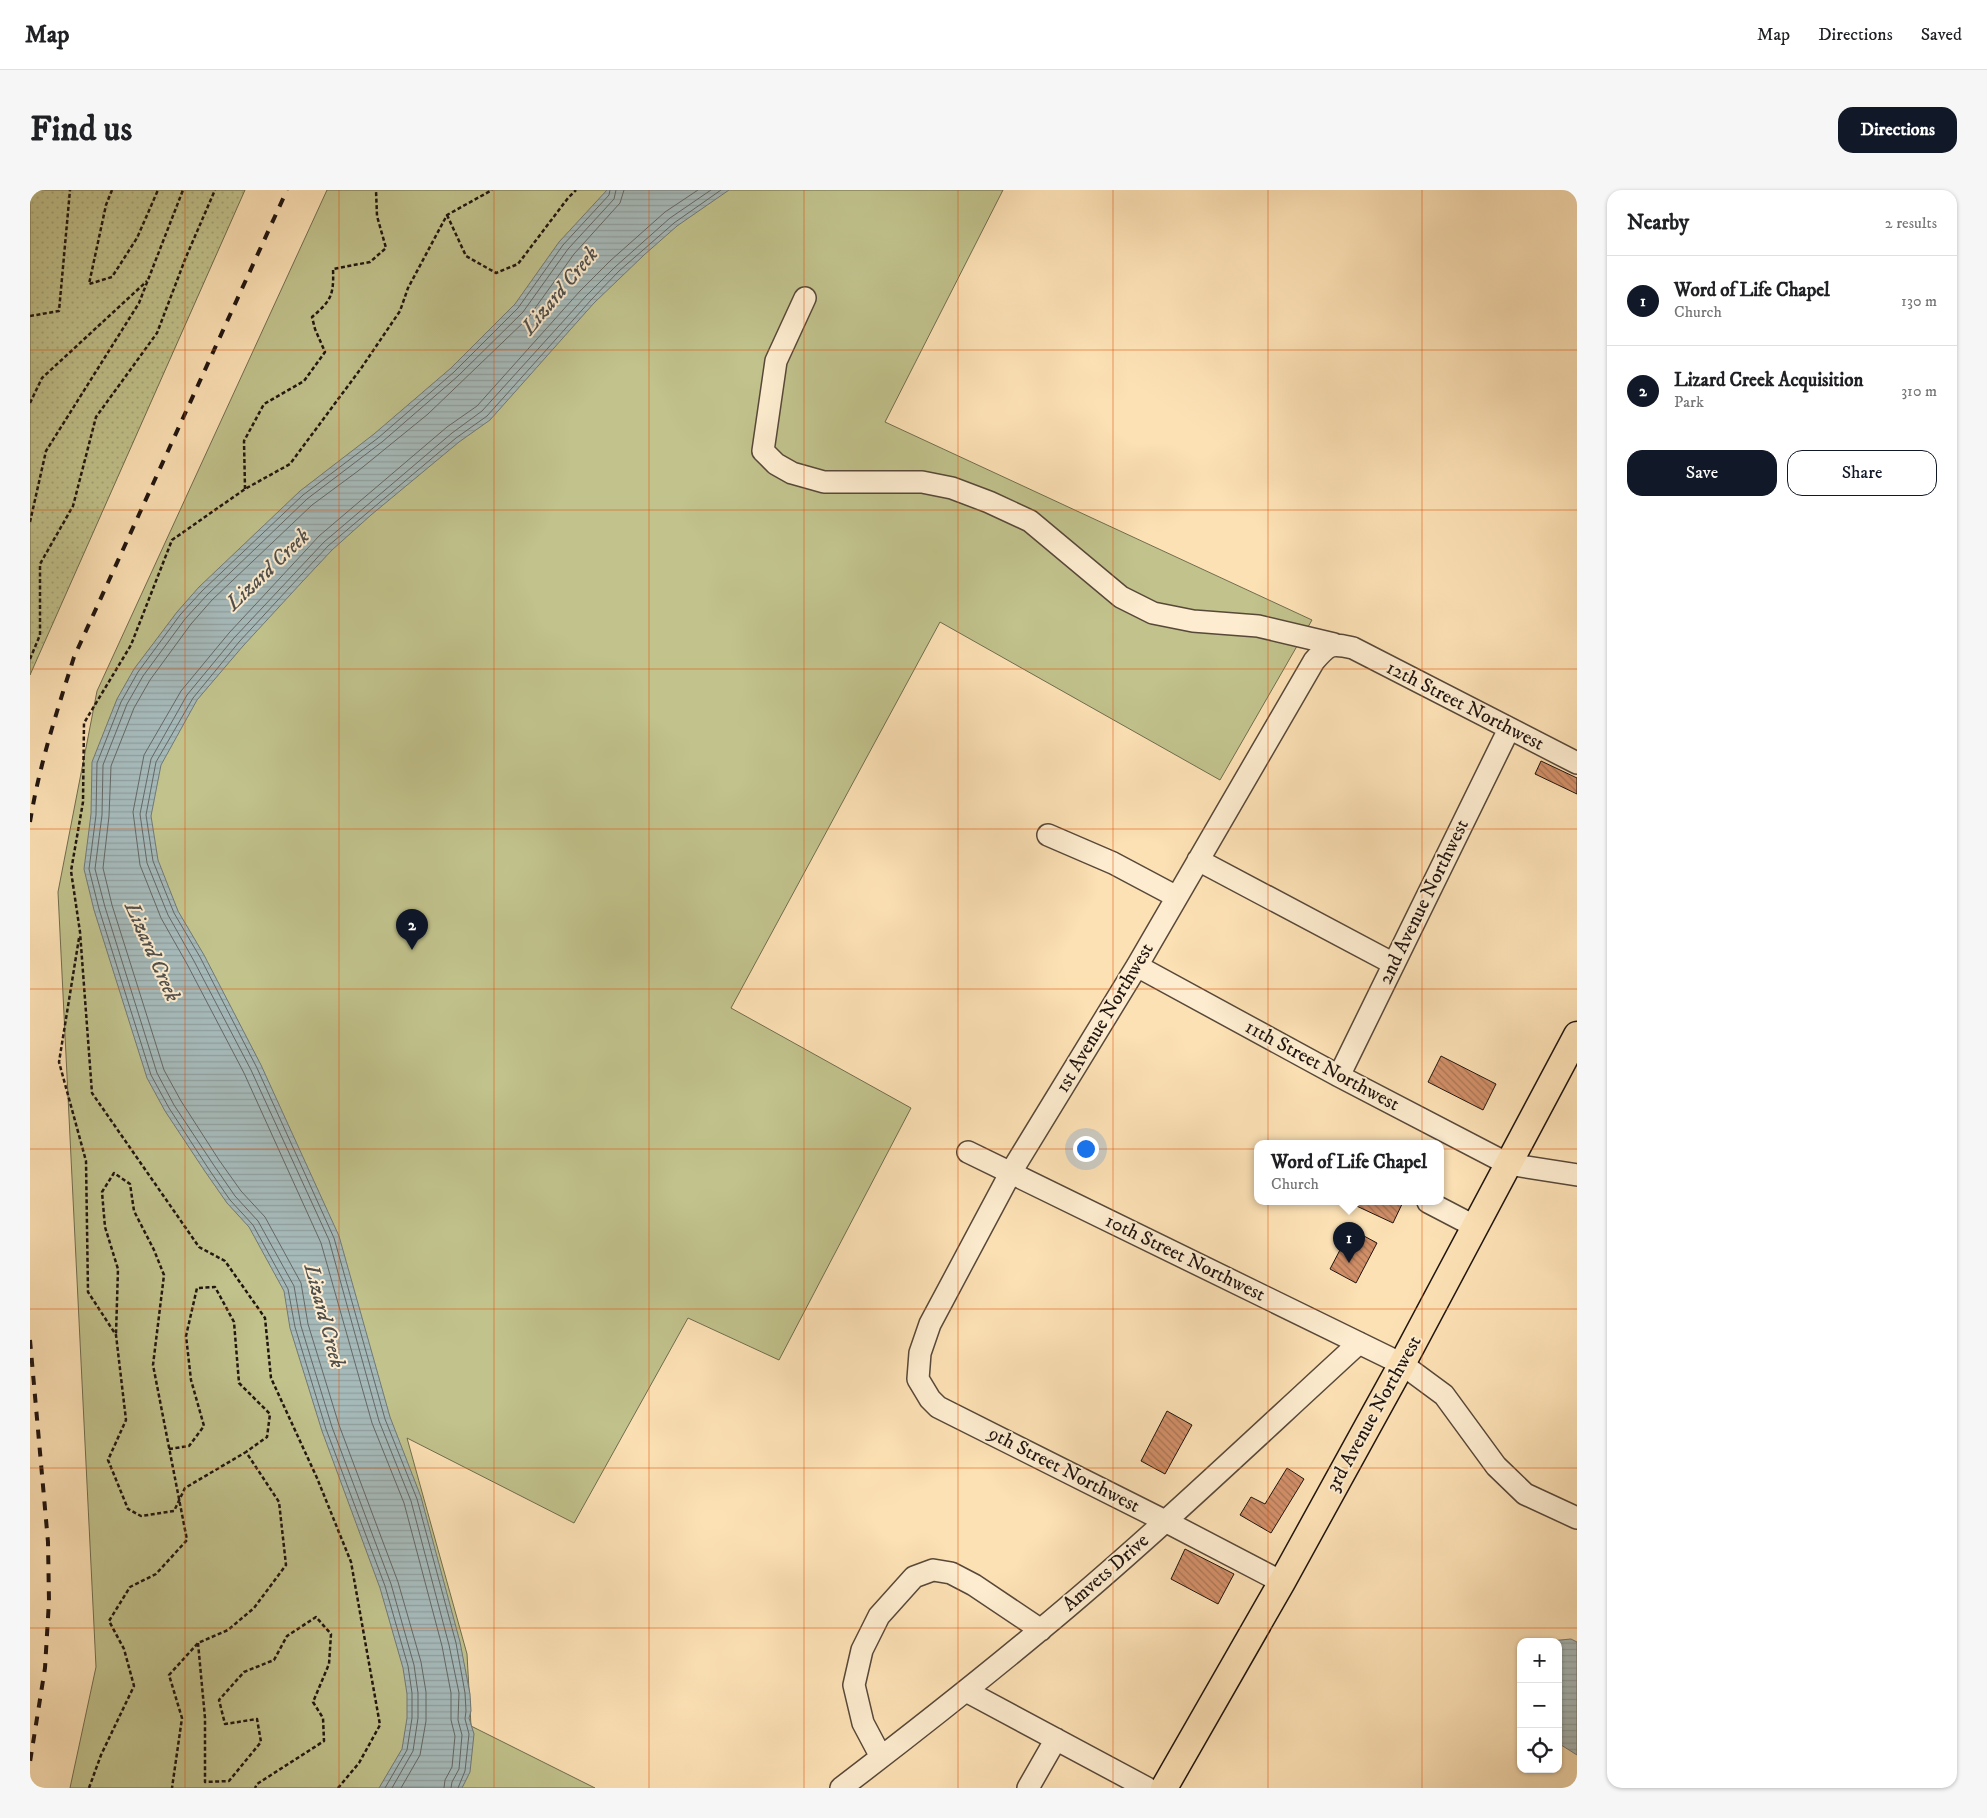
<!DOCTYPE html>
<meta charset="utf-8">
<style>
:root{--surface:#fff;--page:#f6f6f6;--text:#202124;--muted:#757577;--line:#e0e0e0;--accent:#111827}
body{margin:0;font-family:"IM FELL DW Pica",serif;background:var(--page);color:var(--text)}
.controls{position:absolute;right:15px;bottom:15px;display:grid;overflow:hidden;border-radius:10px;box-shadow:0 1px 4px #0004}
.controls button{width:45px;height:45px;display:grid;place-items:center;padding:0;border:0;border-bottom:1px solid var(--line);background:var(--surface);color:var(--text);font:25px sans-serif}
.you{position:absolute;left:1055px;top:958px;width:18px;height:18px;margin:-12px;border:4px solid #fff;border-radius:50%;background:#1a73e8;box-shadow:0 0 0 8px #1a73e833}
.badge{display:grid;place-items:center;width:32px;height:32px;border-radius:50%;background:var(--accent);color:#fff;font-size:16px;font-weight:700}
.pin{position:absolute;translate:-50% -41px;filter:drop-shadow(0 1px 2px #0008)}
.pin::after{content:'';position:absolute;top:26px;width:18px;height:15px;background:inherit;clip-path:polygon(0 0,100% 0,50% 100%)}
.popup{position:absolute;left:1224px;top:950px;width:190px;height:65px;box-sizing:border-box;display:grid;place-content:center;border-radius:10px;background:var(--surface);filter:drop-shadow(0 1px 4px #0005);font-size:16px;white-space:nowrap;color:var(--muted)}
.popup b{font-size:19px;color:var(--text)}
.popup::after{content:'';position:absolute;left:50%;top:100%;margin-left:-10px;border:10px solid transparent;border-top-color:var(--surface)}
.list{margin:0;padding:0;list-style:none}
h2{display:flex;justify-content:space-between;align-items:center;height:65px;margin:0;padding:0 20px;font-size:21px}
h2 small{font-size:16px;font-weight:400;color:var(--muted)}
.list li{display:grid;grid-template-columns:32px 1fr auto;gap:15px;align-items:center;box-sizing:border-box;height:90px;padding:0 20px;border-top:1px solid var(--line)}
.list b{display:block;font-size:19px;white-space:nowrap}
.list p{margin:0;font-size:16px;white-space:nowrap;color:var(--muted)}
.list em{font-size:16px;font-style:normal;color:var(--muted)}
.actions{display:flex;gap:10px;padding:15px 20px}
.actions a{flex:1;padding:11px 0;border:1px solid var(--accent);border-radius:15px;text-align:center;font-size:18px;color:var(--accent)}
.actions .main{background:var(--accent);color:#fff}
.icon{flex:none;width:28px;height:28px;fill:none;stroke:currentColor;stroke-width:2;stroke-linecap:round;stroke-linejoin:round}
.map{position:relative;flex:none;width:1547px;height:1598px;overflow:hidden;border-radius:15px}
header{display:flex;align-items:center;gap:30px;box-sizing:border-box;height:70px;padding:0 25px;background:var(--surface);border-bottom:1px solid var(--line)}
header strong{font-size:24px}
nav{display:flex;gap:28px;margin-inline-start:auto;font-size:18px}
.intro{display:flex;align-items:center;justify-content:space-between;box-sizing:border-box;height:120px;padding:0 30px}
h1{margin:0;font-size:35px}
.button{padding:12px 22px;border-radius:15px;background:var(--accent);color:#fff;font-size:18px;font-weight:700}
main{display:flex;gap:30px;padding:0 30px}
aside{flex:1;background:var(--surface);border-radius:15px;box-shadow:0 1px 4px #0004}
.map>svg:first-child{display:block}
.grass{fill:url(#grass-dots);stroke:#716c4e}
.park{fill:#c1c28c;stroke:#716c4e}
.water{fill:url(#water-rules);stroke:#717876}
.lines{fill:none;stroke-linecap:round;stroke-linejoin:round}
.shore{stroke:#646865;stroke-width:1}
.building{fill:url(#building-back-hatch);stroke:#211510}
.minor-casing{stroke:#584839;stroke-width:24}
.major-casing{stroke:#211510;stroke-width:29}
.path{stroke:#211510;stroke-width:2.5;stroke-dasharray:4 2.5;stroke-linecap:butt}
.minor{stroke:#fdeccf;stroke-width:21}
.major{stroke:#fce1b5;stroke-width:26}
.rail{stroke:#211510;stroke-width:4;stroke-dasharray:9 9;stroke-linecap:butt}
.grid{fill:none;stroke:#de560c;stroke-width:1;stroke-opacity:0.55}
.labels{text-anchor:middle;dominant-baseline:central;stroke-width:4;stroke-linejoin:round;paint-order:stroke}
.street-label{font-size:20px;fill:#211510;stroke:#fdeccf}
.water-label{font-size:21px;font-style:italic;fill:#504f4c;stroke:#fdeccf}
</style>
<header>
<strong>Map</strong>
<nav><a>Map</a><a>Directions</a><a>Saved</a></nav>
</header>
<div class="intro"><h1>Find us</h1><a class="button">Directions</a></div>
<main>
<div class="map">
<svg width="1547" height="1598" viewBox="0 0 1547 1598">
<defs>
<pattern id="grass-dots" width="8" height="8" patternUnits="userSpaceOnUse" patternTransform="scale(1.25)"><rect width="8" height="8" fill="#c1c28c"/><path d="M2 2h.1M6 6h.1" fill="none" stroke="#a6a678" stroke-width="1.8" stroke-linecap="round"/></pattern>
<pattern id="water-rules" width="6" height="5" patternUnits="userSpaceOnUse" patternTransform="scale(1.25)"><rect width="6" height="5" fill="#a6baba"/><path d="M0 2.5h6" fill="none" stroke="#8f9f9f"/></pattern>
<pattern id="building-back-hatch" width="6" height="6" patternUnits="userSpaceOnUse" patternTransform="scale(1.25)"><rect width="6" height="6" fill="#d18f68"/><path d="M-1 5l2 2M0 0l6 6M5-1l2 2" fill="none" stroke="#a97454"/></pattern>
</defs>
<rect width="100%" height="100%" fill="#fce1b5"/>
<filter id="stains"><feTurbulence type="fractalNoise" baseFrequency=".004" numOctaves="4"/><feColorMatrix values="0 0 0 0 .2 0 0 0 0 .09 0 0 0 0 .02 0 0 0 .5 -.17"/></filter>
<radialGradient id="worn" r=".72"><stop offset=".6" stop-color="#630" stop-opacity="0"/><stop offset="1" stop-color="#630" stop-opacity=".3"/></radialGradient>
<path class="grass" d="M0 0H215L0 485Z"/>
<path class="park" d="M297 0H973L855 232 1282 430 1190 590 910 432 701 818 881 918 749 1170 658 1128 544 1333 377 1248 437 1464 441 1536 565 1598H40L66 1477 28 702 67 501Z"/>
<path class="water" d="M577 0H699L647 36 614 65 564 113 460 230 429 252 341 325 302 360 272 392 213 456 167 510 131 575 121 626 128 670 148 721 174 765 231 875 309 1046 360 1227 391 1307 430 1452 440 1504 441 1521 439 1528 444 1544 440 1582 432 1598H349L372 1559 377 1528V1504L373 1478 350 1398 292 1241 260 1138 254 1101 219 1037 197 1013 174 980 135 921 117 888 64 720 54 679 61 624 62 572 87 509 104 479 147 422 169 397 270 301 344 244 421 178 485 114 529 52Z
M1541 1449 1547 1452V1565L1528 1553V1452H1510Z"/>
<g class="lines">
<path class="shore" d="M355 1598 377 1560 382 1528V1503L378 1476 355 1396 296 1239 265 1137 258 1099 223 1035 200 1010 178 978 139 918 121 885 69 719 59 679 66 625 67 573 91 512 108 482 150 425 172 401 273 305 348 248 424 182 488 118 533 55 579 5 580 0
M362 1598 383 1561 388 1528V1503L384 1475 361 1394 302 1237 271 1136 264 1096 228 1031 205 1006 183 974 144 915 127 883 75 717 65 679 72 625 73 575 97 514 113 486 155 429 177 405 277 309 352 252 428 186 493 122 538 59 584 9 586 0
M371 1598 390 1565 396 1531V1502L391 1472 368 1392 309 1235 278 1134 271 1093 235 1027 211 1001 189 970 151 911 134 880 82 715 73 678 79 626 81 576 104 518 120 490 161 434 182 410 282 315 328 281 398 224 498 128 544 64 590 13 594 0
M414 1598 415 1590 422 1577 425 1546 421 1530V1503L412 1456 374 1313 342 1233 291 1053 214 883 157 774 131 728 110 675 103 622 114 565 151 501 199 443 289 346 417 237 447 216 550 101 580 71 635 22 668 0
M421 1598 422 1592 429 1579 432 1545 428 1530 429 1503 419 1455 381 1311 349 1231 299 1050 221 880 164 771 138 725 117 673 110 624 121 569 157 505 204 448 294 352 422 243 452 221 556 106 585 77 640 28 681 0
M428 1598 435 1581 439 1544 435 1529 436 1521 435 1503 426 1453 387 1309 355 1229 304 1048 227 878 170 767 144 723 123 671 116 625 126 572 163 508 209 452 298 356 426 248 457 226 561 110 589 81 644 33 691 0"/>
</g>
<path class="building" d="M1511 571 1547 588V604L1505 584Z
M1411 866 1466 894 1453 920 1398 892Z
M1318 1012H1373L1363 1033Z
M1321 1039 1347 1053 1326 1093 1300 1079Z
M1137 1221 1162 1235 1135 1284 1111 1271Z
M1257 1278 1274 1289 1241 1343 1210 1325 1221 1307 1235 1314Z
M1155 1359 1204 1384 1188 1414 1141 1389Z"/>
<g class="lines">
<defs>
<path id="minor" d="M775 108 746 171 733 261 746 274 762 283 794 292H892L922 298 959 312 1000 331 1091 407 1123 423 1163 431 1228 436 1304 454
M1018 645 1083 673 1147 707
M1168 670 1364 774
M1107 776 1309 886 1478 974 1547 985
M1309 886 1479 539
M938 962 1372 1174 1414 1205 1466 1276 1495 1304 1547 1328
M1398 1012 1444 1036
M1252 1392 1135 1331 908 1217 900 1209 888 1189 890 1163 900 1134 981 982 1107 776 1284 471C1299 454 1301 453 1323 458L1547 573
M936 1501 1117 1598
M851 1567 833 1533 824 1495 832 1460 849 1426 884 1387 903 1380 921 1383 944 1395 1011 1440
M811 1598C878 1547 944 1495 1009 1441 1119 1350 1223 1250 1329 1153
M998 1598 1026 1549"/>
<path id="major" d="M1134 1598 1252 1392 1372 1174 1547 845"/>
</defs>
<use href="#minor" class="minor-casing"/>
<use href="#major" class="major-casing"/>
<path class="path" d="M82 0 76 15 59 94 82 87 107 48 128 0
M417 25 436 66 466 83 488 74 538 8 546 0
M0 126 29 121 40 0
M0 213 12 188 117 91
M215 299 214 251 234 214 274 191 295 162 285 139 282 127C301 111 304 105 303 79L340 72 356 58 347 26 346 0
M0 332 16 261 109 113 153 0
M0 469 10 445V374L43 316 66 227 127 143 156 67 185 0
M49 748 29 872 56 971 58 1102 86 1145 96 1230 78 1270 98 1319 111 1326 144 1321 155 1298 216 1262 249 1312 256 1375 224 1418 198 1440 168 1453 139 1485 152 1528 142 1598
M139 1259 159 1256 174 1236 161 1190 156 1146 167 1098 185 1097 204 1132 209 1193 240 1224 237 1247 216 1262
M168 1453 175 1528V1592L199 1591 231 1552 227 1529 195 1534 189 1510 214 1482 244 1470 257 1446 286 1427 301 1444 299 1474 283 1512 293 1528 294 1551 227 1594 225 1598
M59 1598 71 1565 104 1496 94 1459 79 1431 100 1397 126 1384 157 1350 123 1175 134 1085 124 1060 104 1021 100 994 84 983 72 1002 75 1037 88 1079 86 1144
M308 1598 329 1573 350 1535 321 1372 287 1288 241 1188 235 1128 195 1071 169 1057 62 903 50 742 41 681 53 612 54 533 101 455 142 350 215 299 260 274 332 177 370 121 378 98 417 25 462 0"/>
<use href="#minor" class="minor"/>
<use href="#major" class="major"/>
<path class="rail" d="M0 632C9 576 27 521 44 467L257 0
M0 1150 18 1352 19 1411 15 1478 0 1572"/>
</g>
<path class="grid" d="M155 0V1598M309 0V1598M464 0V1598M619 0V1598M774 0V1598M928 0V1598M1083 0V1598M1238 0V1598M1392 0V1598M0 160H1547M0 320H1547M0 479H1547M0 639H1547M0 799H1547M0 959H1547M0 1119H1547M0 1278H1547M0 1438H1547"/>
<g class="labels">
<g class="street-label">
<text transform="translate(1435 516) rotate(27)">12th Street Northwest</text>
<text transform="translate(1394 712) rotate(-64)">2nd Avenue Northwest</text>
<text transform="translate(1075 828) rotate(-59)">1st Avenue Northwest</text>
<text transform="translate(1292 876) rotate(28)">11th Street Northwest</text>
<text transform="translate(1155 1068) rotate(26)">10th Street Northwest</text>
<text transform="translate(1344 1224) rotate(-61)">3rd Avenue Northwest</text>
<text transform="translate(1034 1280) rotate(27)">9th Street Northwest</text>
<text transform="translate(1076 1383) rotate(-41)">Amvets Drive</text>
</g>
<g class="water-label">
<text transform="translate(530 101) rotate(-50)">Lizard Creek</text>
<text transform="translate(238 380) rotate(-44)">Lizard Creek</text>
<text transform="translate(122 762) rotate(66)">Lizard Creek</text>
<text transform="translate(294 1126) rotate(75)">Lizard Creek</text>
</g>
</g>
<rect width="100%" height="100%" filter="url(#stains)"/>
<rect width="100%" height="100%" fill="url(#worn)"/>
</svg>
<div class="controls">
<button>+</button>
<button>−</button>
<button><svg class="icon" aria-label="locate" viewBox="0 0 24 24"><circle cx="12" cy="12" r="6"/><path d="M12 2v4M12 18v4M2 12h4M18 12h4"/></svg></button>
</div>
<div class="you"></div>
<div class="pin badge" style="left:1319px;top:1073px">1</div>
<div class="popup"><b>Word of Life Chapel</b>Church</div>
<div class="pin badge" style="left:382px;top:760px">2</div>
</div>
<aside>
<h2>Nearby<small>2 results</small></h2>
<ul class="list">
<li><span class="badge">1</span><div><b>Word of Life Chapel</b><p>Church</p></div><em>130 m</em></li>
<li><span class="badge">2</span><div><b>Lizard Creek Acquisition</b><p>Park</p></div><em>310 m</em></li>
</ul>
<div class="actions"><a class="main">Save</a><a>Share</a></div>
</aside>
</main>
